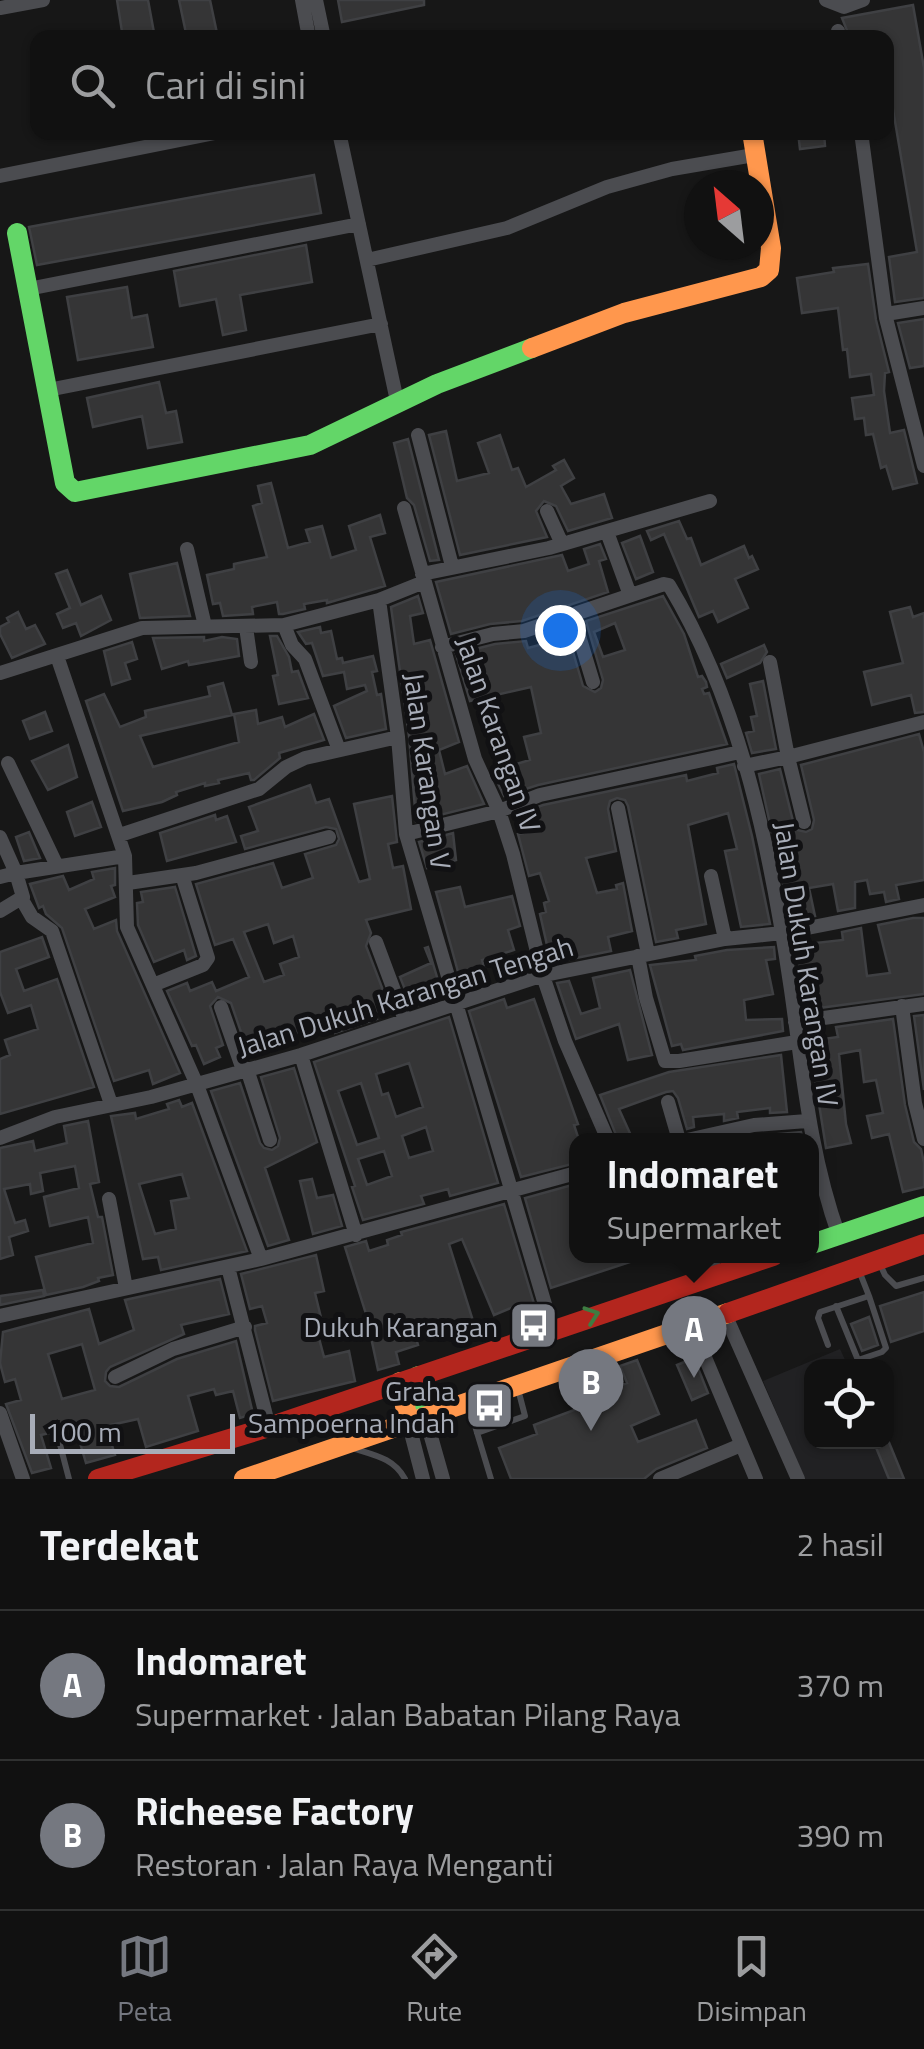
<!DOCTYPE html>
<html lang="id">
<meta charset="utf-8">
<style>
:root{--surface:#111;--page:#1a1a1a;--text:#f1f3f6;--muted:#9c9d9f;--line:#303131;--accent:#757880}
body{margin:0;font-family:"Titillium Web",sans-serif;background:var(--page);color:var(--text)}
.controls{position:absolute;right:30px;bottom:30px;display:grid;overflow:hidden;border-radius:20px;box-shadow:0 2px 8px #0004}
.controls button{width:90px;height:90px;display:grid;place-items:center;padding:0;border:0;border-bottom:2px solid var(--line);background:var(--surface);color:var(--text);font:50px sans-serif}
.compass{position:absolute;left:684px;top:170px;width:90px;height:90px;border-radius:50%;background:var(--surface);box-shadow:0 2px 8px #0004;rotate:332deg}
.scale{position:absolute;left:30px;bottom:25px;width:205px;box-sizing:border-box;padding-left:10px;border:5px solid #a8adb8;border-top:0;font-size:28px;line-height:35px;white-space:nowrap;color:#a8adb8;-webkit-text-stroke:8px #111113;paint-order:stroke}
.you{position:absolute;left:560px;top:630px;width:35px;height:35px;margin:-25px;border:8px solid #fff;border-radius:50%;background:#1a73e8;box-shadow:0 0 0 15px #1a73e833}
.badge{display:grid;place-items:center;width:65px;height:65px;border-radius:50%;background:var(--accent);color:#fff;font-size:32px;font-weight:700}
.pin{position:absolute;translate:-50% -82px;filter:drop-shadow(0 2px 5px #0008)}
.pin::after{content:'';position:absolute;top:52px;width:35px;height:30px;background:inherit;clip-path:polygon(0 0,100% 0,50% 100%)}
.popup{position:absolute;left:569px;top:1133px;width:250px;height:130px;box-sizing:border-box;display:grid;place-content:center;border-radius:20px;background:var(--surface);filter:drop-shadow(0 2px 8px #0005);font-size:32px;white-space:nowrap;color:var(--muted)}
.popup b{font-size:38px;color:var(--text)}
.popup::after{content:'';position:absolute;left:50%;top:100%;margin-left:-20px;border:20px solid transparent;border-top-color:var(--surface)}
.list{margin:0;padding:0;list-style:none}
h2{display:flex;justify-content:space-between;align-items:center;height:130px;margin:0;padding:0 40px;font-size:42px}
h2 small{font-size:32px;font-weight:400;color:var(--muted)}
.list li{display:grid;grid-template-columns:65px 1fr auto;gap:30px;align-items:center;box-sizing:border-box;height:150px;padding:0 40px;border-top:2px solid var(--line)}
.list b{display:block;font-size:38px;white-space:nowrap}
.list p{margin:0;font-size:32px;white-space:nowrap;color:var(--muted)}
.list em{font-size:32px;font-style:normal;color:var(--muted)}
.icon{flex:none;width:55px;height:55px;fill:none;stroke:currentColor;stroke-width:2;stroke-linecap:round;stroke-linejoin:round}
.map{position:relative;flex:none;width:924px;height:1479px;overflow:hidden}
.search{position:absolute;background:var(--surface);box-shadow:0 2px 8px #0004;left:30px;right:30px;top:30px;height:110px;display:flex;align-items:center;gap:25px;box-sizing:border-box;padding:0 35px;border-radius:20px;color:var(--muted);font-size:38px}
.sheet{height:430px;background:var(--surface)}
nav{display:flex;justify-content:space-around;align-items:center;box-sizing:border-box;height:140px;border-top:2px solid var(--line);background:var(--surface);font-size:28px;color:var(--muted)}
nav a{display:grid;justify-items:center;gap:5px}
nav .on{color:var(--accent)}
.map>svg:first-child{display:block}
.built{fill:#212123}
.building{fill:#353536;stroke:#3f4043;stroke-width:2.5;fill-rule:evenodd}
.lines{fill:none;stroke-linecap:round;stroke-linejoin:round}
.lane{stroke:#4b4c50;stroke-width:6}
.street{stroke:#4b4c50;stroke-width:14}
.fast{stroke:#63d668;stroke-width:20}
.slow{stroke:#ff974d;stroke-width:20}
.jam{stroke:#b3261e;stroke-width:20}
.oneway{stroke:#3e7d42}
.labels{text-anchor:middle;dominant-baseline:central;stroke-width:10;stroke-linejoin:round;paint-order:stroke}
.street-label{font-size:28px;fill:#a8adb8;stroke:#111113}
.poi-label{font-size:28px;fill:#a8adb8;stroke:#111113;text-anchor:end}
</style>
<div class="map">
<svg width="924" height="1479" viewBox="0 0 924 1479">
<rect width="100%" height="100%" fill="#171717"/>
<path class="built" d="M840 1349 848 1366H812V1442H884L902 1479H805L763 1381Z"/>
<path class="building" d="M117 0H148L155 38H123Z
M179 0H210L218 38H187Z
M338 0H424V5L342 22Z
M913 5 924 68V298L895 302 889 257 917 252 886 68V38H850L842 18Z
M798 132H824L825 146 800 149Z
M314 175 321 213 37 265 29 227Z
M306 245 312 282 240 295 246 330 223 335 216 299 180 306 174 271Z
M868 264 876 320 889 372 885 373 884 391 890 433 904 430 917 483 893 489 886 466 881 468 873 434 866 435 864 418 855 419 852 398 874 395 871 374 850 377 847 349 843 350 838 308 802 313 797 278 834 272 833 268Z
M127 287 132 318 147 315 153 347 78 360 67 297Z
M924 319V366L910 368 898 323Z
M159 382 166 413 176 411 182 442 148 448 142 416 93 427 87 398Z
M446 431 457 481 489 473 478 443 500 435 512 470 518 468 526 487 556 470 553 466 564 460 574 478 561 486 571 504 604 494 612 518 568 531 556 506 544 501 536 511 547 537 460 555 429 435Z
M408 439 439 560 430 561 414 505 407 498 394 443Z
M271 483 288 548 310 542 306 530 322 526 331 558 356 550 349 526 380 515 385 533 370 537 385 586 327 603V600L304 604 305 609 283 614H279L277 602 252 607 253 614 223 616 220 603 213 604 207 575 234 569V564L267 557 253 506 262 503 258 486Z
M679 521 687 539 691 538 701 565 744 546 749 558 752 556 758 569 735 579 748 608 718 622 713 611 699 617 664 534 651 540 647 531Z
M640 536 653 572 636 579 622 543Z
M600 544 606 559 599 561 608 592 522 621 490 624 451 634 436 582 562 555 568 571 589 564 584 549Z
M177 563 190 616 140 618 130 574Z
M67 570 81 605 101 596 111 620 81 636 76 623 63 628 57 614 70 608 56 574Z
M418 596 423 613 410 616 414 644 430 640 459 742 439 750 445 774 467 766 484 804 416 821 409 736 391 607Z
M663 596 684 634 698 677 702 676 706 682 707 687 702 689 704 694 709 693 727 744 538 785 504 796 492 771 530 760 524 737 541 733 531 687 470 701 456 654 495 644 526 641 528 648 551 642 550 634 566 628 583 686 595 692 601 688 603 680 586 621ZM615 623 625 650 603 657 594 632Z
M910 607 913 617 924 613V712L915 713 911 695 872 705 864 672 903 663 890 612Z
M18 612 26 629 35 625 45 644 12 658 0 634V627L9 622 7 618Z
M320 627 321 633 331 631 337 659 342 658 343 663 373 656 377 671 372 672 377 695 381 694 386 729 346 738 334 706 367 691 365 685 347 689 344 672 323 676 312 643 306 644 298 632Z
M270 636H277L289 657 292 672 298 671 308 698 279 704 273 676 278 675Z
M204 637V641L222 637 237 639 239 656 189 665 188 661 162 669 153 638Z
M132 642 137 659 125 663 130 679 112 685 104 651Z
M764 645 767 652 760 663 727 678 721 664Z
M763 681 776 749 752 753 746 733 754 731 751 717 757 716 750 684Z
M223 683 232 715 140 736 153 767 239 742 234 714 256 710 258 724 282 717 285 727 314 714 324 740 279 753 280 758 254 780H251L249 773 218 780 219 783 205 786V783L176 792 177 795 162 802 123 811 86 701 104 694 120 727 146 717 145 711 210 696 208 687Z
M45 712 52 731 30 739 23 721Z
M919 734 924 752V880L896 885 899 899 886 902 884 892 870 894 867 880 855 882V908L838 911 833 884 809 888 815 916 791 920 759 774 780 769 794 825 797 830 806 832 812 829 814 820 801 765Z
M68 745 77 777 48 790 32 761Z
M734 764 752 836 770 924 741 927 725 851 737 849 728 813 688 825 706 924 676 930 678 938 656 942 628 806 625 800 617 798 610 801 608 809 616 851 586 858 597 893 617 889 616 885 623 883 632 931 608 937 611 951 551 963 540 914 546 912 544 903 549 901 540 873 529 876 518 834 528 832 522 813 543 805 686 775 687 781 718 773 717 768Z
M310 785 316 803 329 799 359 882 370 879 354 804 392 796 397 842 388 844 393 868 403 866 411 909 366 920 371 933 366 946 386 998 379 1001 382 1010 375 1012 377 1019 335 1033 333 1025 326 1027 324 1022 290 1035 291 1040 275 1045 271 1034 251 1040 249 1036 243 1038 231 1003 218 997 210 1006 223 1045 216 1048 220 1057 204 1064 196 1045 192 1046 167 991 187 983 190 991 212 982 216 991 249 977 233 939 215 945 196 884 273 863 282 888 313 878 305 854 336 845 339 839 336 829 326 827 245 849 241 836 258 831 249 807ZM268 924 274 943 293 936 299 957 280 964 284 975 264 982 244 932Z
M92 802 101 827 75 836 67 812Z
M215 815 216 820 227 816 236 842 167 861 160 833Z
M29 832 40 858 24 861 16 837Z
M453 833 456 860 427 868 419 842Z
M115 868V885L111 886 115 897 85 909 94 929 116 920 117 931 180 1073 153 1084 149 1070 114 1081 62 928 46 914 43 906 39 908 30 884 63 876 69 890 94 879 92 872Z
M175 887 196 956 187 960 184 950 154 962 138 925 137 903 143 902 141 892Z
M460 887 465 907 512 896 520 926 508 930 514 950 482 960 488 982 463 990 436 892Z
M913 918H924V994L804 1010 797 945 843 940 842 932 861 928 867 976 890 973 878 925Z
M42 937 49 957 16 969 24 991 57 979 94 1087 0 1114V1059L10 1055 5 1040 38 1029 31 1005 8 1013 0 992V952Z
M428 947 443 997 412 1007 400 977 431 963 425 948Z
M774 947 775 959 766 960 773 994 744 1000 746 1020 782 1019 783 1031 683 1050 681 1044 672 1046 650 965 696 960 695 956 727 950Z
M630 970 652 1055 628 1060 619 1024 576 1039 557 983 569 981 581 1014 600 1008 593 978Z
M504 999 507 1008 534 999 578 1124 574 1125 579 1140H576V1163L521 1177 469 1011Z
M924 1015V1090L914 1016Z
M449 1017 498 1183 450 1196 448 1189 421 1196 424 1204 363 1220 352 1187 355 1186 314 1062ZM409 1063 423 1107 396 1117 388 1093 382 1095 376 1074ZM361 1083 379 1138 357 1145 338 1091ZM426 1127 433 1151 409 1158 402 1136ZM384 1151 392 1176 367 1185 358 1159Z
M893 1019 905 1105 914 1142 921 1149 924 1163V1187L903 1192 889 1134 872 1138 867 1116 883 1113 876 1080 864 1082 860 1050 839 1054 846 1124 851 1143 826 1148 809 1041 838 1037 836 1027Z
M781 1055 787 1112 770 1113V1108L737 1112 738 1118 724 1121V1114L693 1117 694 1127 687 1129 678 1098 673 1091 666 1092 619 1109 633 1140H618L600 1095 669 1072Z
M294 1068 317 1142 265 1168 289 1240 268 1246 211 1091 240 1083 260 1143 264 1148 272 1150 278 1146 280 1138 261 1077Z
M179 1100 182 1107 192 1103 247 1251 161 1270 158 1257 143 1259 111 1116 135 1113 136 1119 169 1109 167 1104ZM182 1174 189 1198 171 1201 176 1229 155 1234 139 1184Z
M88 1121 99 1182 90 1184 98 1217H102L113 1275 98 1278 99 1281 83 1287 46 1295 36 1257 93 1243 88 1217 50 1226 44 1197 79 1188 75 1166 40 1173 43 1191 31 1194 30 1184 4 1189 15 1223 25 1220 28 1231 9 1237 13 1255 0 1259V1148L33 1141 35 1151 67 1143 64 1126Z
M801 1132 803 1140H746V1138L756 1136Z
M312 1179 317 1198 333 1195 342 1226 313 1234 300 1181Z
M576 1184V1256L645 1257 551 1288 525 1198Z
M504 1204 538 1317 523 1323 516 1306 494 1315 462 1239 449 1244 473 1321 416 1338 418 1345 396 1352 399 1364 378 1370 366 1314 345 1247 366 1241 369 1251 388 1245 387 1240 402 1235 401 1232Z
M316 1255 324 1291 315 1293 323 1326 316 1327 324 1357 349 1351 355 1381 273 1401 255 1330V1326L267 1323 262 1306 250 1309 241 1274Z
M220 1279 229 1314 181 1325 184 1334 110 1367 106 1372 105 1381 110 1386 119 1387 177 1359 236 1341 253 1414 240 1418 233 1391 216 1395 214 1389 188 1396 198 1431 146 1447 138 1419 106 1426 115 1455 86 1463 75 1426 63 1429 54 1427 50 1433 41 1435 51 1468 32 1473 6 1404 21 1400 15 1379 5 1382 0 1363 3 1332 89 1309 99 1344 134 1330 125 1300ZM82 1344 95 1390 62 1399 48 1354Z
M43 1290 44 1296 0 1305V1296Z
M924 1292V1331L891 1342 880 1306Z
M869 1317 878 1345 862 1351 851 1324Z
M694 1358 708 1393 692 1400 677 1365Z
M637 1360 659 1414 631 1426 638 1442 696 1420 707 1448 656 1469 644 1479H511L499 1448 537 1434 534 1425 593 1403 591 1397 627 1383 620 1366Z
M888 1440 904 1479H889L875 1445Z"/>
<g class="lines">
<path class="lane" d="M879 1262 885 1275 896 1286 924 1278
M836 1306 858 1360 882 1352 886 1348 869 1296
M828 1345 818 1318 820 1312 869 1296 858 1268
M469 1406 491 1479
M57 1433 69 1479
M477 1433 525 1416 518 1389
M352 1448C374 1455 394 1458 405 1479"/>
<path class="street" d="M302 0 309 38
M316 0 324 38
M826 0 844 7 863 0
M0 8 43 0
M838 31 839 38
M339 132 397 401
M861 132 886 318 924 466
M0 176 220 132
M367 260 507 228 607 187 672 169 754 155
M28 289 359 224
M886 314 924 308
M48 390 381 324
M418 435 452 566
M404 508 475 759 499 811 513 854 543 976 565 1041 608 1140
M547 511 562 544
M607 532 630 595
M187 549 205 626
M422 574 549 548 710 501
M379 600 398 737 406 834 552 1328
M573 616 593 682
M284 625 292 645 305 659 339 750
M246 627 251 662
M442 647 493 634 524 631 664 584 669 585C742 706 771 853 791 990 803 1074 810 1155 839 1236
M57 656 125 856 127 927 197 1085 261 1259
M770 662 788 757 924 722
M0 673 142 628 284 625 379 600 424 582
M8 763 57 866
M744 766 788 757 804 822
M618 808 648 954
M406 834 499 811 540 795 740 752
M120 835 259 789 286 767 305 758 398 737
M0 837 16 873 0 877
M711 876 725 939
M128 883 196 873 329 837
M21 898 32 917 52 931 111 1104
M0 911 23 897 16 873 125 856
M376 942 405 1020
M638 956 646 998 665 1061H679L797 1042
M153 985 203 965 208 958 182 875
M902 1006 915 1103 924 1139
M221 1007 243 1070
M795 1022 924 1004
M301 1055 356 1235
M247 1069 270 1140
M668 1102 679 1140
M0 1138 55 1117 151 1097 301 1055 540 976 725 939 782 933 924 905
M687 1140 754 1125 807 1121
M109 1199 126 1288
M711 1256 715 1273
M228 1267 269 1427
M724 1312 798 1479
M0 1316 261 1259 576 1173
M691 1324 756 1479
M115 1377 173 1349 245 1327
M0 1413 23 1479
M426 1419 443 1479
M409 1425 423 1479
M660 1479 741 1445"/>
<path class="fast" d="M17 233 65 483 75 492 310 445 437 384 532 348
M812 1244 924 1206
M418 1376 426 1419"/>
<path class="slow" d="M532 348 624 313 761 277 769 270 771 248 752 132
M400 1382 409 1425
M244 1479 728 1313"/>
<path class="jam" d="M728 1313 924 1244
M98 1479 269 1427 773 1256"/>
</g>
<defs><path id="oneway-chevron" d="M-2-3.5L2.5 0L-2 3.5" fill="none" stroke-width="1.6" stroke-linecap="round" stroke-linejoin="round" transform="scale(2.5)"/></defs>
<use class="oneway" href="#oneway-chevron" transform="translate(592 1315) rotate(-19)"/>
<defs>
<symbol id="bus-square" viewBox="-11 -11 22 22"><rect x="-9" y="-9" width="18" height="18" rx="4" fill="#757880" stroke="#111113"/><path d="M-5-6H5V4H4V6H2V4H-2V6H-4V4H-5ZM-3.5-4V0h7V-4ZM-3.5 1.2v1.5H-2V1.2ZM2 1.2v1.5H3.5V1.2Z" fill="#fff"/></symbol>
</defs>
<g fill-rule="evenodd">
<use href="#bus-square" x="506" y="1298" width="55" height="55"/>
<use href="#bus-square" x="462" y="1378" width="55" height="55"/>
</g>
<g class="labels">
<g class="street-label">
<text transform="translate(499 734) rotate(71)">Jalan Karangan IV</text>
<text transform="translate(428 771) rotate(82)">Jalan Karangan V</text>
<text transform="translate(807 964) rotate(81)">Jalan Dukuh Karangan IV</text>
<text transform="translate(405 996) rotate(-17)">Jalan Dukuh Karangan Tengah</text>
</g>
<g class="poi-label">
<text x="498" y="1326">Dukuh Karangan</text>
<text x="455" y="1390">Graha<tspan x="455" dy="32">Sampoerna Indah</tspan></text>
</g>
</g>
</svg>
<div class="controls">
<button><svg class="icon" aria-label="locate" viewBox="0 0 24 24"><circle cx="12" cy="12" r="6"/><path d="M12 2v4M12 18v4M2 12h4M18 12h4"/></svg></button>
</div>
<svg class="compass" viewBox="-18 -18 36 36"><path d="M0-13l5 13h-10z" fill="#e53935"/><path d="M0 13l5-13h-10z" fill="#9c9d9f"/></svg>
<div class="scale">100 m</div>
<div class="you"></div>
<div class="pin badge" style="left:694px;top:1378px">A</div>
<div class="popup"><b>Indomaret</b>Supermarket</div>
<div class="pin badge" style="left:591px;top:1431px">B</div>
<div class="search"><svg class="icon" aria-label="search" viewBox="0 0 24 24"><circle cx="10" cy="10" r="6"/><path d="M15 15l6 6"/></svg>Cari di sini</div>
</div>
<section class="sheet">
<h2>Terdekat<small>2 hasil</small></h2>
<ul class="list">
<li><span class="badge">A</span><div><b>Indomaret</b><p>Supermarket · Jalan Babatan Pilang Raya</p></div><em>370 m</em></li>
<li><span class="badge">B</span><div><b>Richeese Factory</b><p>Restoran · Jalan Raya Menganti</p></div><em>390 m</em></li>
</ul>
</section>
<nav>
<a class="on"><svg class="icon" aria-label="map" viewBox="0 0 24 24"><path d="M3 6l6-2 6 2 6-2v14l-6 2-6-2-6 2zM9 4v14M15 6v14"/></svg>Peta</a>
<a><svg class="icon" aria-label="directions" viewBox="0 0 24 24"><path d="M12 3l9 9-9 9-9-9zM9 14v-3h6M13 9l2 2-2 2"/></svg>Rute</a>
<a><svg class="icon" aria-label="saved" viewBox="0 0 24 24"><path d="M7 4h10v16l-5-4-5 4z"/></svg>Disimpan</a>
</nav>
